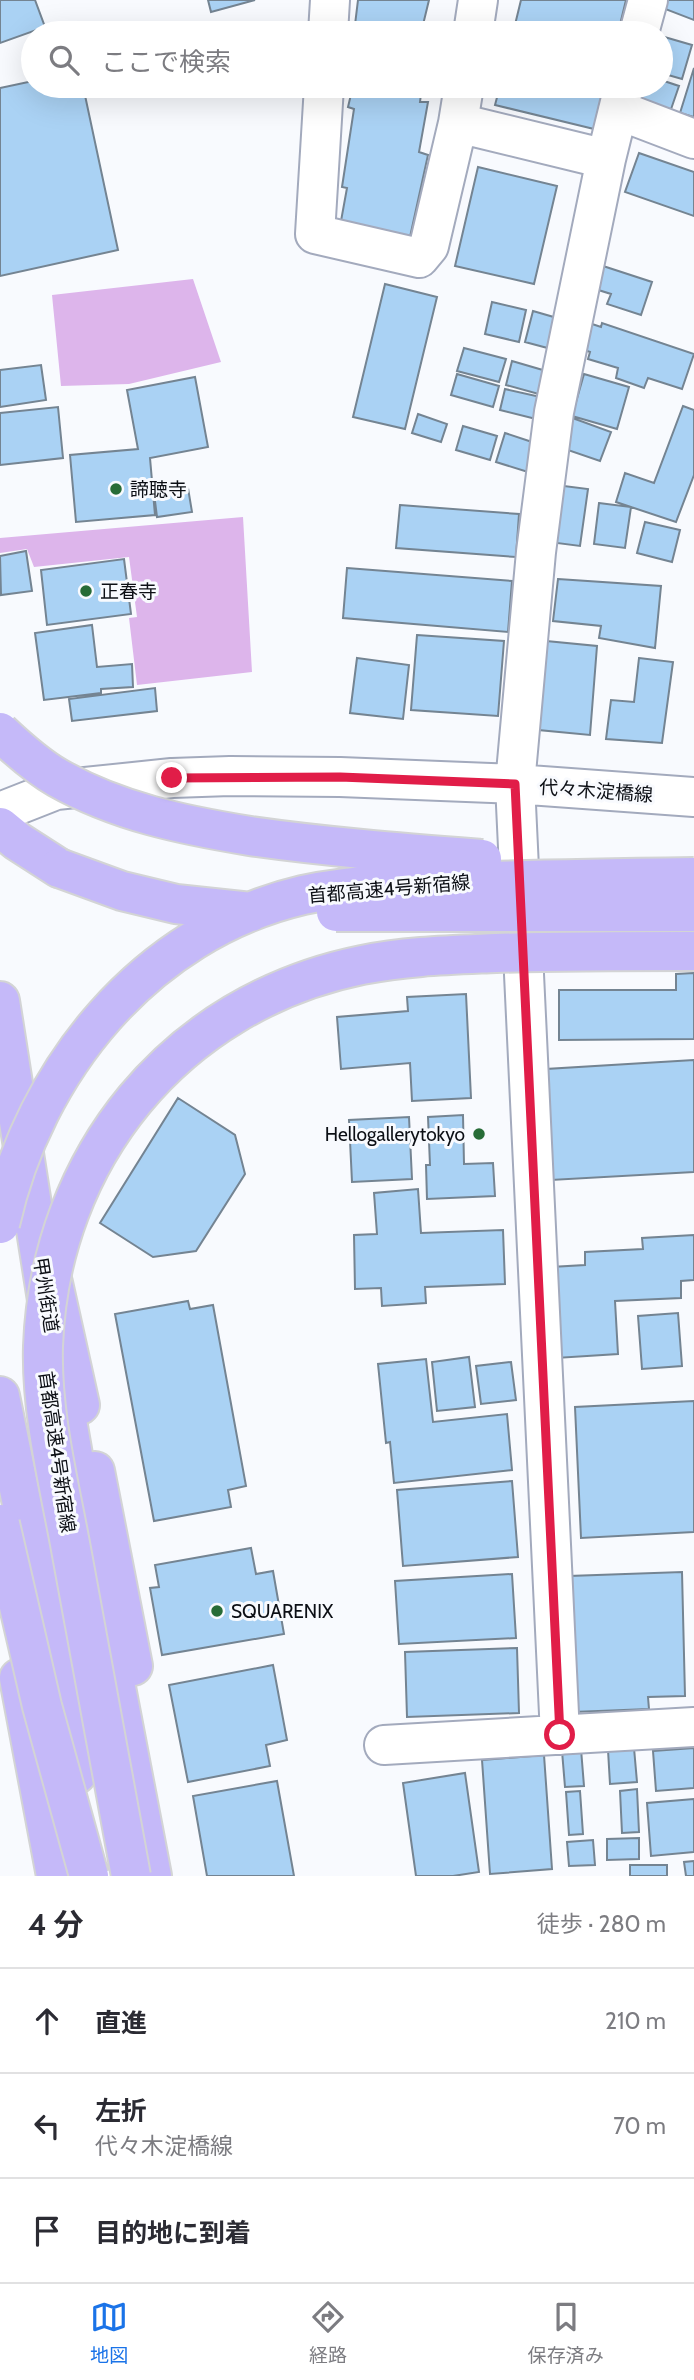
<!DOCTYPE html>
<html lang="ja">
<meta charset="utf-8">
<style>
:root{--surface:#fff;--page:#f2f2f3;--text:#2b2b33;--muted:#7c7c81;--line:#e1e1e2;--accent:#1a73e8}
body{margin:0;font-family:Cabin,"Noto Sans JP",sans-serif;background:var(--page);color:var(--text)}
.stop{position:absolute;width:21px;height:21px;margin:-16px;border:5px solid #e11d48;border-radius:50%;background:#fff}
.stop.end{background:#e11d48;border-color:#fff;box-shadow:0 2px 7px #0008}
.list{margin:0;padding:0;list-style:none}
h2{display:flex;justify-content:space-between;align-items:center;height:91px;margin:0;padding:0 28px;font-size:30px}
h2 small{font-size:23px;font-weight:400;color:var(--muted)}
.list li{display:grid;grid-template-columns:46px 1fr auto;gap:21px;align-items:center;box-sizing:border-box;height:105px;padding:0 28px;border-top:2px solid var(--line)}
.list b{display:block;font-size:26px;white-space:nowrap}
.list p{margin:0;font-size:23px;white-space:nowrap;color:var(--muted)}
.list em{font-size:23px;font-style:normal;color:var(--muted)}
.icon{flex:none;width:38px;height:38px;fill:none;stroke:currentColor;stroke-width:2;stroke-linecap:round;stroke-linejoin:round}
.map{position:relative;flex:none;width:694px;height:1876px;overflow:hidden}
.search{position:absolute;background:var(--surface);box-shadow:0 7px 28px #0002;left:21px;right:21px;top:21px;height:77px;display:flex;align-items:center;gap:18px;box-sizing:border-box;padding:0 24px;border-radius:38px;color:var(--muted);font-size:26px}
.sheet{height:406px;background:var(--surface)}
nav{display:flex;justify-content:space-around;align-items:center;box-sizing:border-box;height:98px;border-top:2px solid var(--line);background:var(--surface);font-size:19px;color:var(--muted)}
nav a{display:grid;justify-items:center;gap:4px}
nav .on{color:var(--accent)}
.map>svg:first-child{display:block}
.green{fill:#ddb5eb}
.building{fill:#aad2f4;stroke:#748492;stroke-width:2}
.lines{fill:none;stroke-linecap:round;stroke-linejoin:round}
.minor-casing{stroke:#a3aabd;stroke-width:42}
.highway-casing{stroke:#d3d4d5;stroke-width:42}
.minor{stroke:#fff;stroke-width:38}
.highway{stroke:#c5b9f9;stroke-width:38}
.highway-bridge-casing{stroke:#d3d4d5;stroke-width:42;stroke-linecap:butt}
.highway-bridge{stroke:#c5b9f9;stroke-width:38}
.route{stroke:#e11d48;stroke-width:9}
.poi-dot{fill:#276c37;stroke:#f8fafe;stroke-width:2.5}
.labels{text-anchor:middle;dominant-baseline:central;stroke-width:6;stroke-linejoin:round;paint-order:stroke}
.poi-label{font-size:19px;fill:#0c0f15;stroke:#f8fafe;text-anchor:start}
.street-label{font-size:19px;fill:#0c0f15;stroke:#f8fafe}
</style>
<div class="map">
<svg width="694" height="1876" viewBox="0 0 694 1876">
<rect width="100%" height="100%" fill="#f8fafe"/>
<path class="green" d="M193 279 221 362 129 384 61 386 52 295Z
M243 517 252 672 137 685 129 618 137 617 129 557 34 567 27 549 0 553V538Z"/>
<path class="building" d="M0 0H35L45 27 0 43Z
M208 0H255L211 12Z
M358 0H429L421 33H354Z
M521 0H626L618 33H513Z
M662 0H694V20L660 7Z
M661 36 692 45 682 79 661 73Z
M694 68V117L680 113Z
M661 80 679 86 669 115 630 103 635 86H661Z
M33 81V86H83L118 250 0 276V88Z
M353 86H422L420 102H428L419 152 428 155 410 237 341 221 347 188 342 187 354 109 348 107Z
M500 86H605L594 129 495 105Z
M639 153 694 172V216L625 192Z
M478 167 557 186 534 284 455 266Z
M600 265 652 282 641 315 607 304 611 294 592 288Z
M385 284 437 297 405 429 353 417Z
M492 302 526 310 519 342 485 334Z
M533 311 564 320 555 350 525 342Z
M586 322 601 327 602 323 694 354 682 389 648 378 644 388 616 378 618 368 588 359 590 352 578 348Z
M464 348 506 359 499 382 457 371Z
M512 361 553 373 546 396 506 385Z
M41 365 46 400 0 407V370Z
M457 374 499 386 493 407 451 395Z
M584 374 629 387 617 429 572 416Z
M195 377 208 447 150 458 155 515 76 522 70 455 138 449 127 390Z
M505 389 545 398 540 420 500 410Z
M683 406 694 410V475L676 522 616 502 625 473 654 483Z
M58 407 63 458 0 465V413Z
M418 414 447 424 441 442 412 433Z
M567 416 611 432 600 461 556 446Z
M463 426 497 436 490 460 456 450Z
M505 433 538 444 528 472 496 462Z
M556 485 588 489 580 546 549 542Z
M188 488 192 512 157 517 154 493Z
M599 503 631 507 625 548 594 544Z
M400 505 519 514 516 557 396 548Z
M645 522 680 530 672 562 637 553Z
M26 551 32 591 1 595 0 556Z
M124 559 131 614 47 625 41 570Z
M347 568 512 581 508 632 343 618Z
M558 579 661 586 655 648 599 638 601 626 553 621Z
M92 625 97 667 132 664 133 687 101 689V693L44 700 35 633Z
M417 635 504 641 498 716 411 710Z
M536 640 597 646 590 735 528 729Z
M357 658 409 665 403 719 350 713Z
M639 658 673 662 662 743 606 739 611 700 634 702Z
M155 688 157 711 72 721 69 699Z
M694 973V1039L559 1040V990H676V974Z
M466 994 471 1098 412 1101 410 1063 341 1069 337 1017 408 1011 407 997Z
M694 1060V1172L551 1180 546 1069Z
M178 1098 235 1135 245 1174 196 1251 153 1257 100 1223Z
M463 1115 464 1164 493 1163 495 1196 427 1199 426 1165H430L428 1117Z
M409 1117 412 1179 352 1182 349 1120Z
M418 1189 421 1233 503 1230 505 1284 425 1287 426 1303 382 1306 381 1288 355 1289 354 1235 377 1234 374 1193Z
M694 1235V1280L681 1281V1298L615 1301 618 1354 556 1358 551 1267 585 1265V1252L643 1249 642 1238Z
M188 1301 190 1309 213 1305 246 1486 228 1490 231 1507 154 1521 115 1314Z
M678 1313 682 1366 642 1369 638 1316Z
M469 1357 475 1407 437 1411 432 1362Z
M426 1359 433 1422 507 1414 512 1470 394 1483 390 1442 386 1443 378 1364Z
M511 1362 516 1400 481 1404 476 1366Z
M694 1401V1532L581 1538 575 1407Z
M512 1481 518 1557 403 1566 397 1490Z
M251 1548 256 1574 273 1571 284 1634 162 1655 150 1588 159 1587 155 1565Z
M682 1572 685 1696 648 1697 649 1709 573 1712 569 1576Z
M512 1574 516 1638 399 1644 395 1581Z
M517 1648 519 1713 407 1717 405 1652Z
M273 1665 287 1740 266 1745 270 1766 188 1782 169 1685Z
M634 1748 637 1782 610 1784 608 1750Z
M694 1748V1788L656 1791 653 1751Z
M581 1749 584 1786 565 1787 562 1751Z
M544 1755 552 1869 490 1874 482 1760Z
M465 1773 479 1872 453 1876H416L403 1783Z
M277 1781 294 1876H207L193 1796Z
M637 1789 639 1832 622 1833 620 1791Z
M580 1791 583 1834 569 1835 566 1792Z
M694 1799V1852L651 1856 647 1803Z
M639 1838V1859L607 1860V1839Z
M593 1840 595 1865 569 1866 567 1842Z
M694 1861V1876H686L684 1862Z
M630 1865H667V1876H630Z"/>
<g class="lines">
<defs>
<path id="minor" d="M328 33 330 0
M473 33 478 0
M639 33 648 0
M324 86 315 234 419 258 429 246 458 123
M464 86 458 123 606 159
M618 110 694 139
M0 812 56 790 172 778 230 776 340 777 515 784 694 797
M560 1735 515 784 536 552 554 412 606 159 624 86
M384 1745 694 1727"/>
<path id="highway" d="M0 827 17 841 59 868
M0 1001 47 1300
M53 1283 80 1405
M60 1380 82 1507
M0 1396 77 1774
M95 1471 133 1666
M106 1635 152 1876
M19 1678 56 1876"/>
</defs>
<use href="#minor" class="minor-casing"/>
<use href="#highway" class="highway-casing"/>
<use href="#minor" class="minor"/>
<use href="#highway" class="highway"/>
<defs>
<path id="highway-bridge" d="M0 732C18 749 37 766 58 778 118 812 183 825 250 836 327 847 405 853 482 859
M59 868 122 891 176 904 251 912
M336 912H694
M0 1224C34 1070 145 932 303 895 362 882 427 882 487 881 556 879 625 878 694 877
M0 1524 42 1706 89 1876
M131 1876C111 1767 91 1658 71 1549 59 1483 41 1414 43 1346 50 1158 175 1003 362 965 406 956 451 955 496 953 562 951 628 951 694 951"/>
</defs>
<use href="#highway-bridge" class="highway-bridge-casing"/>
<use href="#highway-bridge" class="highway-bridge"/>
</g>
<g class="lines">
<path class="route" d="M172 778 340 777 515 784 560 1735"/>
</g>
<g class="poi-dot">
<circle cx="116" cy="489" r="7"/>
<circle cx="86" cy="591" r="7"/>
<circle cx="479" cy="1134" r="7"/>
<circle cx="217" cy="1611" r="7"/>
</g>
<g class="labels">
<g class="poi-label">
<text x="130" y="489">諦聴寺</text>
<text x="100" y="591">正春寺</text>
<text x="465" y="1134" text-anchor="end">Hellogallerytokyo</text>
<text x="231" y="1611">SQUARENIX</text>
</g>
<g class="street-label">
<text transform="translate(596 791) rotate(4)">代々木淀橋線</text>
<text transform="translate(389 889) rotate(-5)">首都高速4号新宿線</text>
<text transform="translate(46 1295) rotate(81)">甲州街道</text>
<text transform="translate(57 1452) rotate(82)">首都高速4号新宿線</text>
</g>
</g>
</svg>
<div class="stop" style="left:560px;top:1735px"></div>
<div class="stop end" style="left:172px;top:778px"></div>
<div class="search"><svg class="icon" aria-label="search" viewBox="0 0 24 24"><circle cx="10" cy="10" r="6"/><path d="M15 15l6 6"/></svg>ここで検索</div>
</div>
<section class="sheet">
<h2>4 分<small>徒歩 · 280 m</small></h2>
<ul class="list">
<li><svg class="icon" aria-label="ahead" viewBox="0 0 24 24"><path d="M12 20V5M6 11l6-6 6 6"/></svg><div><b>直進</b></div><em>210 m</em></li>
<li><svg class="icon" aria-label="left" viewBox="0 0 24 24"><path d="M17 20v-9H6M10 6l-5 5 5 5"/></svg><div><b>左折</b><p>代々木淀橋線</p></div><em>70 m</em></li>
<li><svg class="icon" aria-label="arrive" viewBox="0 0 24 24"><path d="M6 21V4h12l-3 4 3 4H6"/></svg><div><b>目的地に到着</b></div></li>
</ul>
</section>
<nav>
<a class="on"><svg class="icon" aria-label="map" viewBox="0 0 24 24"><path d="M3 6l6-2 6 2 6-2v14l-6 2-6-2-6 2zM9 4v14M15 6v14"/></svg>地図</a>
<a><svg class="icon" aria-label="directions" viewBox="0 0 24 24"><path d="M12 3l9 9-9 9-9-9zM9 14v-3h6M13 9l2 2-2 2"/></svg>経路</a>
<a><svg class="icon" aria-label="saved" viewBox="0 0 24 24"><path d="M7 4h10v16l-5-4-5 4z"/></svg>保存済み</a>
</nav>
